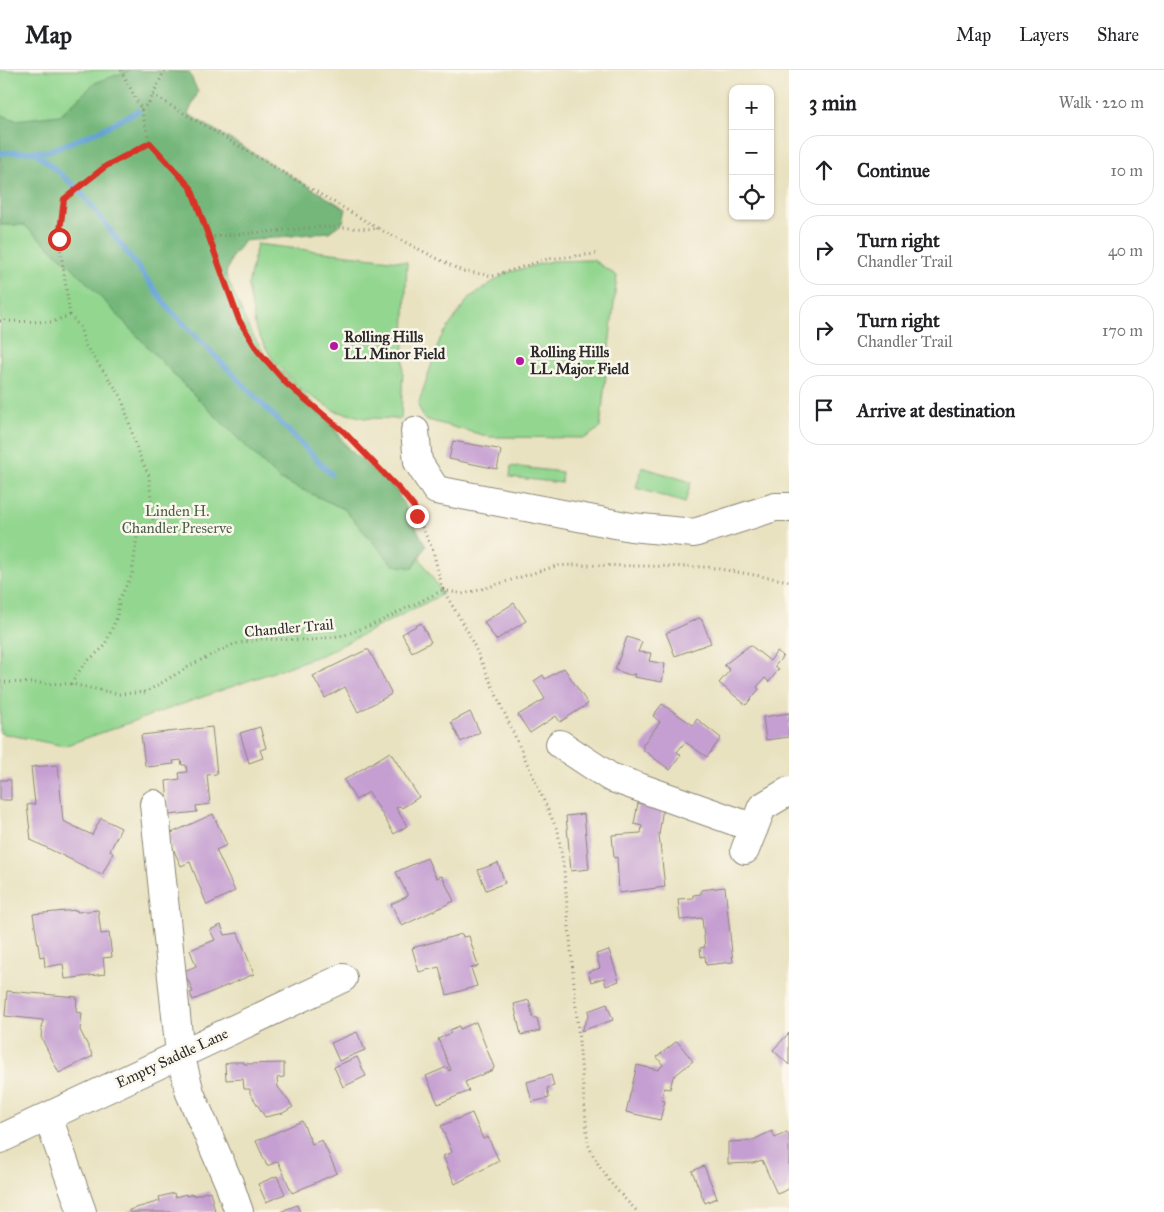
<!DOCTYPE html>
<meta charset="utf-8">
<style>
:root{--surface:#fff;--page:#f6f6f6;--text:#202124;--muted:#757577;--line:#e0e0e0}
body{margin:0;font-family:"IM FELL Great Primer",serif;background:var(--page);color:var(--text)}
.controls{position:absolute;right:15px;top:15px;display:grid;overflow:hidden;border-radius:10px;box-shadow:0 1px 4px #0004}
.controls button{width:45px;height:45px;display:grid;place-items:center;padding:0;border:0;border-bottom:1px solid var(--line);background:var(--surface);color:var(--text);font:25px sans-serif}
.stop{position:absolute;width:15px;height:15px;margin:-11px;border:4px solid #d93025;border-radius:50%;background:#fff}
.stop.end{background:#d93025;border-color:#fff;box-shadow:0 1px 5px #0008}
.list{margin:0;padding:0;list-style:none}
h2{display:flex;justify-content:space-between;align-items:center;height:65px;margin:0;padding:0 20px;font-size:21px}
h2 small{font-size:16px;font-weight:400;color:var(--muted)}
.list li{display:grid;grid-template-columns:32px 1fr auto;gap:15px;align-items:center;box-sizing:border-box;height:70px;margin:0 10px 10px;padding:0 10px;border:1px solid var(--line);border-radius:20px}
.list b{display:block;font-size:19px;white-space:nowrap}
.list p{margin:0;font-size:16px;white-space:nowrap;color:var(--muted)}
.list em{font-size:16px;font-style:normal;color:var(--muted)}
.icon{flex:none;width:28px;height:28px;fill:none;stroke:currentColor;stroke-width:2;stroke-linecap:round;stroke-linejoin:round}
.map{position:relative;flex:none;width:789px;height:1142px;overflow:hidden}
header{display:flex;align-items:center;gap:30px;box-sizing:border-box;height:70px;padding:0 25px;background:var(--surface);border-bottom:1px solid var(--line)}
header strong{font-size:24px}
nav{display:flex;gap:28px;margin-inline-start:auto;font-size:18px}
main{display:flex}
aside{flex:1;background:var(--surface)}
.map>svg:first-child{display:block}
.green{fill:#92d68f;stroke:#5e805d}
.forest{fill:#75b77a;stroke:#507152}
.lines{fill:none;stroke-linecap:round;stroke-linejoin:round}
.stream{stroke:#64a2d6;stroke-width:5.5}
.building{fill:#c59fd1}
.minor-casing{stroke:#8a8676;stroke-width:30}
.path{stroke:#8a8676;stroke-width:3;stroke-dasharray:1 4;stroke-linecap:butt}
.minor{stroke:#fff;stroke-width:28}
.route{stroke:#d93025;stroke-width:6}
.poi-dot{fill:#b5179e;stroke:#fbf7ec;stroke-width:2}
.labels{text-anchor:middle;dominant-baseline:central;stroke-width:5;stroke-linejoin:round;paint-order:stroke}
.poi-label{font-size:15px;font-weight:bold;fill:#2b2b2b;stroke:#fbf7ec;text-anchor:start}
.park-label{font-size:15px;fill:#4a5e49;stroke:#fbf7ec}
.street-label{font-size:15px;fill:#2b2b2b;stroke:#fbf7ec}
</style>
<header>
<strong>Map</strong>
<nav><a>Map</a><a>Layers</a><a>Share</a></nav>
</header>
<main>
<div class="map">
<svg width="789" height="1142" viewBox="0 0 789 1142">
<rect width="100%" height="100%" fill="#fbf7ec"/>
<filter id="ink" filterUnits="userSpaceOnUse"><feTurbulence type="fractalNoise" baseFrequency=".02" numOctaves="2"/><feDisplacementMap in="SourceGraphic" scale="10" xChannelSelector="R" yChannelSelector="G"/><feConvolveMatrix kernelMatrix="1 2 1 2 8 2 1 2 1" color-interpolation-filters="sRGB"/></filter>
<filter id="wash" filterUnits="userSpaceOnUse"><feTurbulence type="fractalNoise" baseFrequency=".0096" numOctaves="4" result="noise"/><feDisplacementMap in="SourceGraphic" scale="20" xChannelSelector="R" yChannelSelector="G"/><feGaussianBlur stdDeviation="1.12" result="paint"/><feColorMatrix in="noise" values="0 0 0 0 0 0 0 0 0 0 0 0 0 0 0 0 0 1.4 0 .05"/><feComposite in="paint" operator="in"/></filter>
<g filter="url(#wash)">
<rect width="100%" height="100%" fill="#e9e2c1"/>
<path class="green" d="M0 0H129L160 73 198 116 228 210 249 259 267 288 330 350 443 524 324 584 64 676 0 663Z
M257 174 407 192 401 349 365 348 335 341 304 322 274 292 256 260 248 216Z
M593 190 617 206 600 358 585 368 490 367 424 349 418 335 440 269 469 228 506 203 551 191Z
M511 396 562 402 561 413 510 407Z
M642 397 691 412 685 433 636 418Z"/>
<path class="forest" d="M130 0 189 2 198 22 188 44 346 139 343 152 329 162 244 171 232 187 224 209 239 250 258 281 287 314 328 350 342 373 396 420 426 476 413 498 393 495 344 439 279 409 183 314 72 197 24 155H0V44L15 50 60 45 95 13Z"/>
<g class="lines">
<path class="stream" d="M34 81 78 119 92 136 170 240 331 404
M0 83 49 81 99 61 138 41"/>
</g>
<g id="blocks">
<path class="building" d="M453 371 498 379 501 381 497 399 449 389Z
M514 533 526 551 496 570 484 552Z
M699 548 702 550 711 573 675 586 666 563Z
M421 553 431 572 412 582 402 564Z
M627 567 642 572 638 582 651 583 649 591 665 594 662 612 634 607 635 604 630 605 615 600Z
M750 575 770 591 777 581 783 586 775 596 779 599 769 612 765 608 757 617 759 619 746 635 719 613 730 600 724 595Z
M366 580H369L391 622 390 625 358 642 345 617 325 628 313 606Z
M564 598 588 634 560 652 556 646 530 663 518 645 545 629 534 611 543 605 545 609Z
M662 634 693 655 697 649 721 668 707 687 685 672 677 682 681 685 670 700 642 679 644 678 642 676 660 652 653 646Z
M470 642 480 662 461 672 451 652Z
M789 643V667L766 670 763 647Z
M212 657 217 704 207 705 210 734 196 736 197 742 169 745 166 711 180 709 179 703 187 702 186 695H182L181 690 173 691 174 694 147 697 145 695 141 665Z
M260 657 266 678 260 680 263 688 249 693 240 663Z
M390 682 419 727 402 738 400 736 396 738 407 756 394 764 369 722 356 730 344 710Z
M58 695 63 751 92 765 101 748 121 758 110 781 113 783 102 805 31 770 27 735 35 734 31 697Z
M0 710H11V730H0Z
M638 733 663 737 659 765 665 817 619 823 617 787 614 788 612 765 641 763 642 756 634 754Z
M213 744 227 775 216 780 235 821 207 835 190 792 181 796 167 765Z
M584 744 589 799 571 801 566 746Z
M427 788 436 808 442 806 454 831 402 856 391 834 408 826 396 802Z
M498 793 505 813 486 820 478 800Z
M725 817 733 892 706 895 705 886 701 887 700 878 705 877 702 848 680 850 678 829 693 828V825L701 824V820Z
M77 840V842L98 840 101 864 109 863 112 887 103 888 105 904 65 909 63 894 45 897 44 886 40 887 33 844Z
M221 855 225 865 238 863 254 904 193 930 190 923 193 922 184 901 196 896 190 880 215 870 210 860Z
M462 864 463 867 469 866 478 896 471 898 477 916 447 925 439 897 419 902 412 878Z
M609 880 619 911 606 916 604 908 591 912 588 902 600 898 596 884Z
M7 921 77 927 76 942 82 943 80 960 93 986 59 1003 41 967 43 950 5 946Z
M529 930 533 948H537L540 961 521 965 514 934Z
M607 934 613 950 581 961 589 945 588 941Z
M476 952 494 997 493 1000 465 1012 469 1021 438 1034 426 1006 447 997 449 1001 451 1000 438 969 451 963 450 960 459 956 460 959Z
M357 962 365 980 339 991 331 973Z
M789 963V995L773 980Z
M677 971 693 991 673 1007 670 1019 664 1018 661 1030 665 1031 660 1050 626 1042 637 995 658 1000 663 995 657 987Z
M357 987 366 1006 343 1017 334 997Z
M230 992H244V994L284 993V1007L277 1008 278 1017 293 1037 283 1043 265 1047 250 1023V1019H244L243 1009 226 1010 225 994Z
M551 1005 554 1016 547 1018 549 1028 532 1032 527 1012Z
M472 1043 483 1069 488 1067 499 1091 455 1114 443 1086 452 1082 441 1056Z
M302 1051 312 1074 322 1070 337 1103 292 1123 278 1091 267 1096 256 1071Z
M772 1061 775 1068 787 1062 789 1066V1119L777 1124 762 1090 753 1093 728 1094V1072L751 1071Z
M704 1096 717 1128 705 1133 692 1101Z
M277 1106 285 1124 266 1132 258 1114Z
M210 1121 215 1141 212 1142H129V1140L160 1131 159 1127 174 1123 175 1127 186 1124V1126L194 1124V1126Z
M297 1135 300 1142H280Z"/>
</g>
</g>
<g filter="url(#ink)">
<use href="#blocks" fill-opacity="0" stroke="#8a8676" stroke-width="1"/>
<g class="lines">
<defs>
<path id="minor" d="M415 361 418 392 436 420 631 457 694 463 775 437H789
M560 674 610 707 754 758
M154 734 180 984 190 1023 229 1113 239 1142
M745 780 762 737 789 721
M48 1047 82 1142
M0 1069 343 908"/>
</defs>
<use href="#minor" class="minor-casing"/>
<path class="path" d="M121 0 141 39 150 73
M153 25 379 159
M141 39 148 34 165 0
M209 167 319 157 379 159 462 201 493 206 547 189 596 184
M70 245 59 169 64 129 105 96 150 73 191 118 239 250 258 281 287 314 344 362 413 437 433 481 443 520 468 562 558 762 564 800 588 1074C600 1102 616 1121 638 1142
M70 245 80 257 85 275 121 326 138 382 149 406 153 451 137 467 132 505 119 529 117 547 104 577 84 594 71 614
M0 251 52 252 70 245
M443 520 462 524 476 521 556 496 572 495 708 497 789 511
M0 612 71 614 119 624 146 622 195 593 234 574 262 569 313 570 345 565 379 552 443 520"/>
<use href="#minor" class="minor"/>
</g>
</g>
<g class="lines" filter="url(#ink)">
<path class="route" d="M59 169 64 129 106 96 150 73 191 118 239 250 258 281 287 314 344 362 400 420 414 437 417 446"/>
</g>
<g class="poi-dot">
<circle cx="334" cy="276" r="5"/>
<circle cx="520" cy="291" r="5"/>
</g>
<g class="labels">
<g class="poi-label">
<text x="344" y="267">Rolling Hills<tspan x="344" dy="17">LL Minor Field</tspan></text>
<text x="530" y="282">Rolling Hills<tspan x="530" dy="17">LL Major Field</tspan></text>
</g>
<g class="park-label">
<text x="177" y="441">Linden H.<tspan x="177" dy="17">Chandler Preserve</tspan></text>
</g>
<g class="street-label">
<text transform="translate(289 558) rotate(-5)">Chandler Trail</text>
<text transform="translate(172 988) rotate(-25)">Empty Saddle Lane</text>
</g>
</g>
</svg>
<div class="controls">
<button>+</button>
<button>−</button>
<button><svg class="icon" aria-label="locate" viewBox="0 0 24 24"><circle cx="12" cy="12" r="6"/><path d="M12 2v4M12 18v4M2 12h4M18 12h4"/></svg></button>
</div>
<div class="stop" style="left:59px;top:169px"></div>
<div class="stop end" style="left:417px;top:446px"></div>
</div>
<aside>
<h2>3 min<small>Walk · 220 m</small></h2>
<ul class="list">
<li><svg class="icon" aria-label="ahead" viewBox="0 0 24 24"><path d="M12 20V5M6 11l6-6 6 6"/></svg><div><b>Continue</b></div><em>10 m</em></li>
<li><svg class="icon" aria-label="right" viewBox="0 0 24 24"><path d="M7 20v-9h11M14 6l5 5-5 5"/></svg><div><b>Turn right</b><p>Chandler Trail</p></div><em>40 m</em></li>
<li><svg class="icon" aria-label="right" viewBox="0 0 24 24"><path d="M7 20v-9h11M14 6l5 5-5 5"/></svg><div><b>Turn right</b><p>Chandler Trail</p></div><em>170 m</em></li>
<li><svg class="icon" aria-label="arrive" viewBox="0 0 24 24"><path d="M6 21V4h12l-3 4 3 4H6"/></svg><div><b>Arrive at destination</b></div></li>
</ul>
</aside>
</main>
